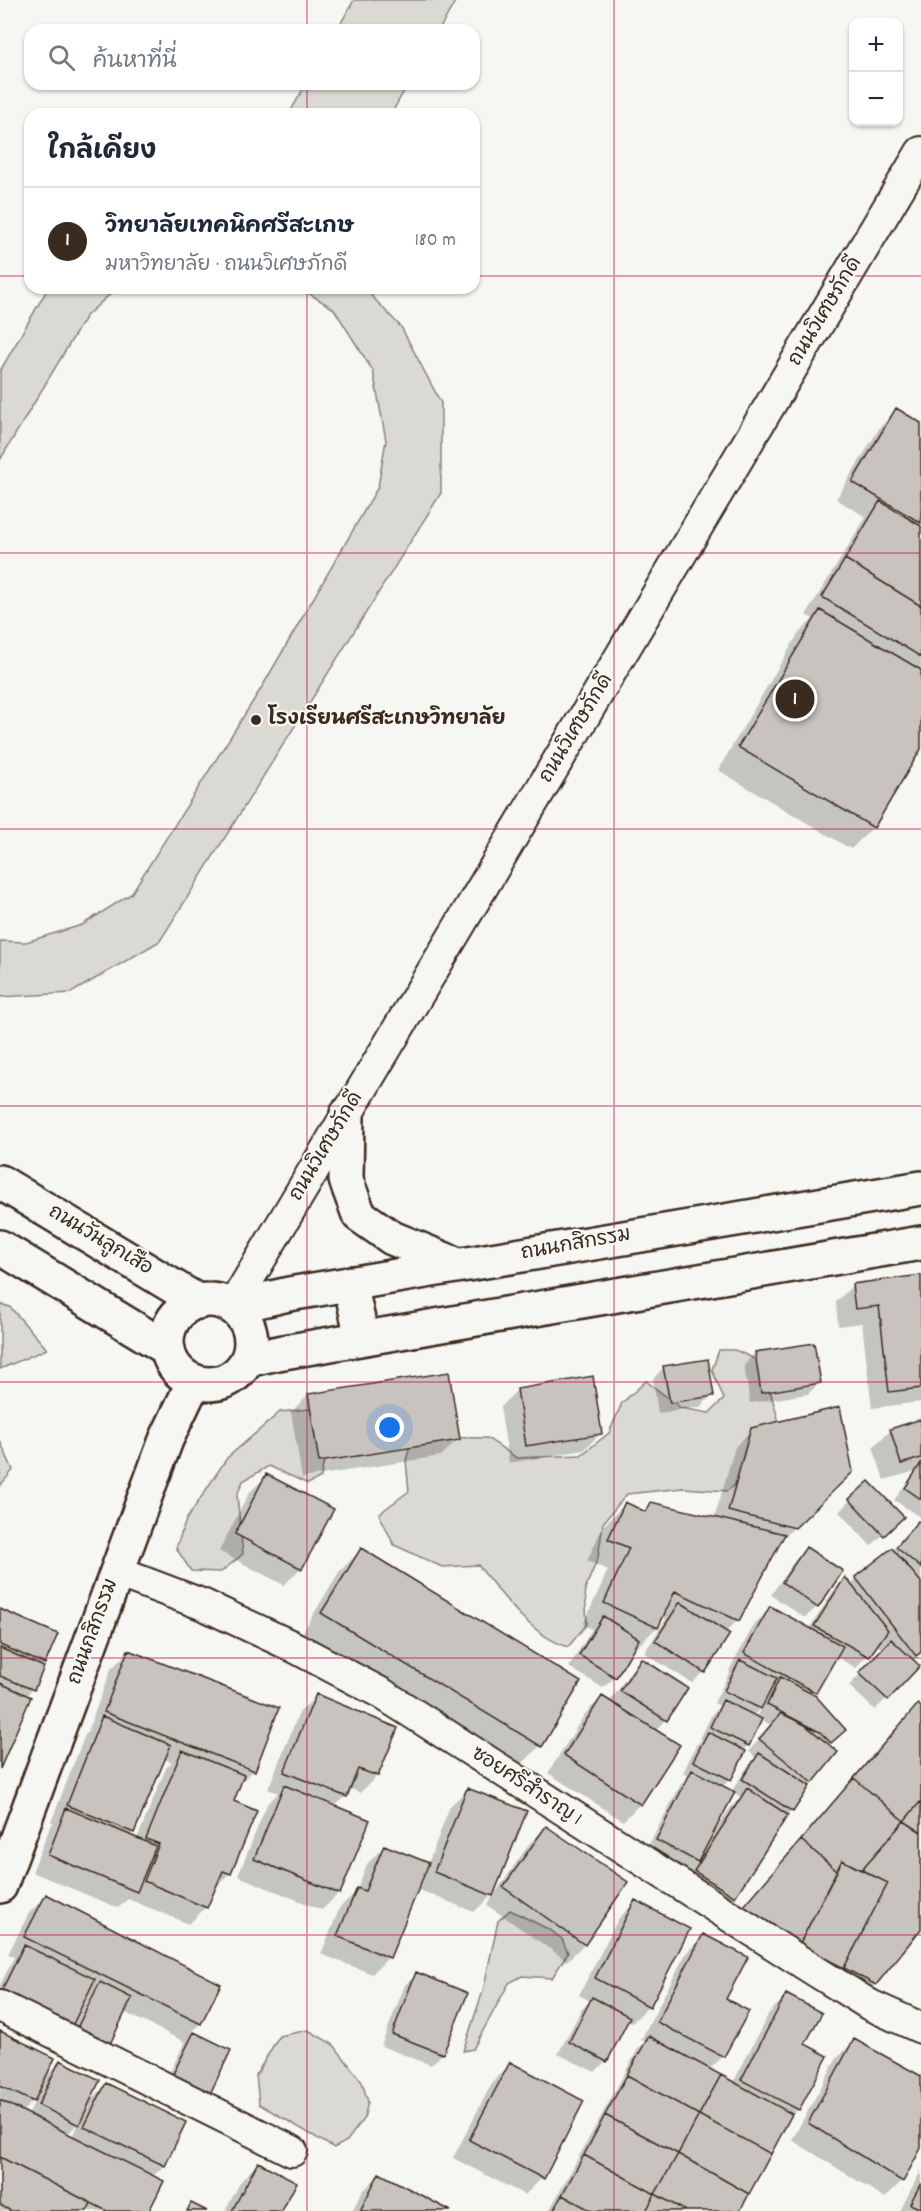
<!DOCTYPE html>
<html lang="th">
<meta charset="utf-8">
<style>
:root{--surface:#fff;--page:#f2f2f3;--text:#1f2937;--muted:#747a83;--line:#e0e1e3;--accent:#3b2a1e}
body{margin:0;font-family:Dekko,"Playpen Sans Thai",sans-serif;background:var(--page);color:var(--text)}
.controls{position:absolute;right:18px;top:18px;display:grid;overflow:hidden;border-radius:12px;box-shadow:0 2px 4px #0004}
.controls button{width:54px;height:54px;display:grid;place-items:center;padding:0;border:0;border-bottom:2px solid var(--line);background:var(--surface);color:var(--text);font:30px sans-serif}
.you{position:absolute;left:390px;top:1428px;width:21px;height:21px;margin:-15px;border:4px solid #fff;border-radius:50%;background:#1a73e8;box-shadow:0 0 0 9px #1a73e833}
.badge{display:grid;place-items:center;width:39px;height:39px;border-radius:50%;background:var(--accent);color:#fff;font-size:20px;font-weight:700}
.pin{position:absolute;translate:-50% -50%;border:3px solid #fff;box-shadow:0 2px 6px #0006}
.list{margin:0;padding:0;list-style:none}
h2{display:flex;justify-content:space-between;align-items:center;height:78px;margin:0;padding:0 24px;font-size:26px}
h2 small{font-size:20px;font-weight:400;color:var(--muted)}
.list li{display:grid;grid-template-columns:39px 1fr auto;gap:18px;align-items:center;box-sizing:border-box;height:108px;padding:0 24px;border-top:2px solid var(--line)}
.list b{display:block;font-size:22px;white-space:nowrap}
.list p{margin:0;font-size:20px;white-space:nowrap;color:var(--muted)}
.list em{font-size:20px;font-style:normal;color:var(--muted)}
.icon{flex:none;width:33px;height:33px;fill:none;stroke:currentColor;stroke-width:2;stroke-linecap:round;stroke-linejoin:round}
.map{position:relative;flex:none;width:921px;height:2211px;overflow:hidden}
.search{position:absolute;background:var(--surface);box-shadow:0 2px 4px #0004;left:24px;top:24px;width:456px;height:66px;display:flex;align-items:center;gap:15px;box-sizing:border-box;padding:0 21px;border-radius:18px;color:var(--muted);font-size:22px}
.panel{position:absolute;background:var(--surface);box-shadow:0 2px 4px #0004;left:24px;top:108px;width:456px;height:186px;border-radius:18px}
.map>svg:first-child{display:block}
.green{fill:#dad9d3;stroke:#8a8278;stroke-width:1.5}
.shadow{fill:#0003;fill-rule:evenodd}
.building{fill:#c8c3be;stroke:#3b2a1e;stroke-width:1.5}
.lines{fill:none;stroke-linecap:round;stroke-linejoin:round}
.street-casing{stroke:#3b2a1e;stroke-width:34}
.secondary-casing{stroke:#3b2a1e;stroke-width:38}
.street{stroke:#f6f6f2;stroke-width:30}
.secondary{stroke:#f6f6f2;stroke-width:33}
.grid{fill:none;stroke:#c2185b;stroke-width:1.5;stroke-opacity:0.55}
.poi-dot{fill:#3b2a1e;stroke:#f6f6f2;stroke-width:2}
.labels{text-anchor:middle;dominant-baseline:central;stroke-width:4.5;stroke-linejoin:round;paint-order:stroke}
.street-label{font-size:20px;fill:#3b2a1e;stroke:#f6f6f2}
.poi-label{font-size:20px;font-weight:bold;fill:#3b2a1e;stroke:#f6f6f2;text-anchor:start}
</style>
<div class="map">
<svg width="921" height="2211" viewBox="0 0 921 2211">
<rect width="100%" height="100%" fill="#f6f6f2"/>
<filter id="ink" filterUnits="userSpaceOnUse"><feTurbulence type="fractalNoise" baseFrequency=".0167" numOctaves="2"/><feDisplacementMap in="SourceGraphic" scale="12" xChannelSelector="R" yChannelSelector="G"/><feConvolveMatrix kernelMatrix="1 2 1 2 8 2 1 2 1" color-interpolation-filters="sRGB"/></filter>
<g filter="url(#ink)">
<path class="green" d="M354 0H456L439 30H337Z
M306 84H408L391 114H289Z
M48 288H117L86 316 0 460V371Z
M300 288H364L401 327 441 403V493L160 941 71 993 0 997V941L26 942 82 925 131 894 262 687 378 487 386 440 373 371 334 309Z
M0 1304 10 1307 47 1349 0 1369Z
M719 1350H735L762 1362 779 1422 752 1472 727 1491 683 1488 627 1494 603 1523 598 1558 585 1589 587 1624 568 1647C531 1636 501 1594 478 1565L442 1567 394 1545 379 1514 409 1491 406 1461 412 1437 487 1438 517 1458 581 1455 609 1433 622 1403 646 1381 681 1408 709 1413 724 1399 712 1370Z
M310 1409 329 1434 321 1477 308 1484 269 1466 243 1481 237 1495 243 1554 221 1572 191 1571 176 1548 186 1520 227 1458 280 1412Z
M0 1441 13 1470 0 1486Z
M510 1910 550 1930 562 1939 568 1953 552 1978 522 1976 509 1983 473 2049 463 2051 483 1991 498 1921Z
M308 2030 334 2045 362 2082 368 2102 364 2118 347 2141 334 2148 259 2104 256 2075 279 2036Z"/>
<path class="shadow" d="M897 410 921 425V746L873 827 851 849 718 770 798 634 813 619 806 615 866 517 836 499 880 427Z
M921 1277V1402L872 1408 862 1323 838 1326 836 1302 853 1285Z
M755 1353 819 1383 808 1394 750 1403 744 1365Z
M664 1367 712 1395 700 1407 658 1413 653 1379Z
M517 1390 601 1433 584 1450 509 1463 500 1407Z
M308 1395 458 1439 441 1456 302 1478 291 1412Z
M921 1421V1518L894 1500 916 1471 884 1480 873 1447 891 1430Z
M752 1429 834 1489 779 1542 738 1620 725 1633 703 1672 692 1683 644 1653 666 1619 662 1617 657 1627 635 1649 632 1648 615 1677 603 1688 569 1667 592 1629 583 1625 608 1570 587 1561 603 1526 625 1504 643 1512 651 1504 714 1519 735 1447Z
M266 1476 301 1568 284 1585 219 1551 249 1493Z
M850 1500 902 1517 871 1546 839 1512Z
M921 1525V1654L912 1661 918 1666 875 1710 849 1686 882 1650 877 1644 856 1668 835 1656 812 1695 832 1741 827 1745 836 1753 784 1819 733 1896 716 1913 645 1852 681 1784 689 1776 683 1773 696 1745 702 1740 700 1739 712 1714 720 1706 714 1703 730 1671 729 1670 754 1625 771 1608 809 1629 834 1590 845 1579 850 1585 893 1551 907 1534ZM760 1709 756 1718 752 1716ZM760 1719 771 1725 749 1751 756 1758 748 1766 731 1792 722 1787 730 1779 742 1751 748 1745ZM733 1792 741 1797 731 1807 717 1828 715 1827Z
M807 1549 817 1607 805 1618 771 1595 795 1560Z
M361 1550 540 1746 519 1767 301 1635 339 1572Z
M0 1611 44 1663 40 1667 42 1668 32 1689 26 1696 0 1765Z
M128 1652 254 1770 238 1785 232 1802 230 1873 213 1890 206 1907 189 1924 128 1899 118 1908 32 1872 50 1827 54 1823 51 1822 85 1735 90 1730H88L111 1669ZM164 1759 172 1762 166 1768 137 1839 129 1836 133 1832Z
M641 1660 686 1689 665 1720 655 1731 640 1804 623 1821 548 1773 585 1714 602 1697 610 1702 630 1672Z
M316 1696 396 1729 377 1776 360 1793 349 1788 345 1797 334 1807 339 1893 322 1910 238 1876 267 1804 278 1793 268 1789 299 1713Z
M921 1709V1928L875 1984 857 2001 728 1924 901 1723Z
M468 1789 492 1895 474 1912 417 1889 389 1957 372 1974 321 1954 340 1907 356 1892 367 1864 384 1847 428 1864 450 1806Z
M546 1827 584 1944 567 1961 487 1905 529 1844Z
M46 1896 219 1985 200 2024 191 2032 229 2051 161 2090 185 2042 124 2012 65 2044 75 2023 58 2039 0 2011V1985L14 1957 8 1954 29 1913Z
M635 1902 649 2006 632 2023 627 2020 606 2061 595 2072 558 2054 581 2010 590 2001 579 1995 618 1919Z
M703 1936 724 2000 723 2056 709 2070 733 2083 769 2013 786 1996 803 2045 798 2109 788 2120 738 2211H549L638 2049 645 2042 641 2040 686 1953Z
M417 1974 442 2054 431 2065 381 2046 405 1985Z
M0 2033 45 2078 60 2062 89 2102 106 2085 184 2123 164 2166 152 2177 147 2211H0ZM36 2098 28 2116 22 2112ZM78 2123 72 2137 67 2135Z
M854 2041 921 2077V2145L902 2181 885 2198 792 2140 837 2058Z
M510 2064 542 2178 525 2195 453 2158 493 2081Z
M258 2163 280 2211H225L241 2181Z
M921 2170V2211H900Z
M379 2175 447 2211H352L362 2192Z"/>
<path class="building" d="M896 408 921 423V523L852 482Z
M880 501 921 526V606L845 559Z
M845 559 921 606V657L822 597Z
M820 610 921 670V749L874 828 738 747Z
M921 1275V1388L889 1392 879 1306 855 1309 852 1284Z
M814 1343 821 1383 761 1393 755 1352Z
M708 1359 714 1396 670 1403 663 1366Z
M449 1372 460 1440 319 1462 308 1394Z
M593 1376 602 1434 526 1446 517 1389Z
M840 1407 853 1472 795 1528 728 1511 751 1428Z
M921 1419V1458L901 1464 890 1429Z
M921 1463V1499L905 1488Z
M266 1474 334 1509 302 1569 235 1534Z
M869 1481 904 1517 884 1536 849 1499Z
M625 1502 646 1512 651 1502 785 1534 739 1621 675 1591 658 1628 604 1603 629 1548 608 1539Z
M918 1521 921 1523V1568L896 1547Z
M806 1547 843 1571 818 1608 782 1582Z
M361 1548 581 1682 542 1747 321 1613Z
M892 1548 921 1582V1652L916 1656 855 1577Z
M845 1577 888 1630 869 1657 814 1626Z
M680 1602 730 1634 705 1673 655 1641Z
M770 1606 843 1646 816 1693 744 1653Z
M0 1609 58 1634 45 1664 0 1645Z
M603 1616 639 1639 616 1678 579 1655Z
M891 1639 920 1666 888 1700 859 1673Z
M0 1648 44 1667 34 1690 0 1676Z
M128 1650 279 1708 255 1771 104 1712Z
M641 1658 688 1688 667 1721 620 1691Z
M740 1660 777 1678 761 1709 724 1691Z
M780 1677 816 1696 846 1730 831 1743 820 1732 767 1705Z
M0 1683 31 1697 0 1769Z
M316 1694 398 1728 378 1776 358 1769 347 1797 284 1772Z
M602 1696 680 1745 641 1805 564 1755Z
M723 1700 762 1719 749 1746 710 1727Z
M918 1704 921 1707V1801L904 1821 854 1778Z
M781 1713 805 1725 838 1752 813 1783 759 1739Z
M102 1716 171 1745 134 1833 67 1805Z
M708 1732 746 1751 731 1780 693 1761Z
M182 1750 244 1775 234 1801 257 1811 231 1874 223 1871 207 1908 144 1881 159 1844 146 1839Z
M759 1753 810 1786 793 1812 742 1779Z
M692 1770 735 1792 698 1862 656 1840Z
M854 1778 904 1821 861 1870 842 1860 837 1871 801 1840Z
M284 1785 370 1820 340 1894 254 1859Z
M467 1788 527 1811 493 1896 434 1872Z
M747 1788 788 1815 735 1897 694 1871Z
M921 1801V1832L904 1821Z
M66 1808 156 1846 137 1892 48 1855Z
M904 1821 921 1832V1929L876 1985 844 1968 888 1883 861 1870Z
M546 1826 628 1882 585 1945 503 1887Z
M801 1840 837 1871 799 1945 743 1907Z
M384 1845 429 1863 390 1958 337 1936 357 1888 365 1891Z
M842 1860 888 1883 844 1968 799 1945Z
M46 1894 221 1984 201 2024 24 1937Z
M635 1900 690 1929 650 2007 595 1978Z
M703 1934 748 1957 726 1999 749 2011 724 2057 657 2022Z
M24 1945 95 1979 71 2028 0 1994Z
M416 1972 468 1993 443 2054 392 2034Z
M100 1982 132 1998 108 2048 75 2032Z
M786 1994 822 2013 805 2044 828 2056 799 2110 741 2080Z
M592 1997 630 2017 607 2062 569 2042Z
M0 2031 55 2058 34 2102 0 2086Z
M194 2032 231 2050 209 2096 171 2078Z
M649 2036 721 2075 699 2115 627 2075Z
M854 2039 921 2076V2148L903 2182 808 2123Z
M60 2060 100 2080 79 2125 38 2105Z
M510 2062 584 2101 544 2179 469 2140Z
M627 2075 699 2115 678 2154 605 2115Z
M721 2075 792 2114 771 2154 699 2115Z
M106 2083 186 2122 165 2166 84 2127Z
M0 2100 164 2181 149 2211H107L0 2157Z
M605 2115 678 2154 655 2194 584 2155Z
M699 2115 771 2154 749 2194 678 2154Z
M678 2154 749 2194 740 2211H686L655 2194Z
M584 2155 655 2194 646 2211H592L562 2195Z
M0 2157 91 2203 87 2211H11L0 2205Z
M258 2162 297 2182 282 2211H232Z
M379 2173 451 2211H360Z
M921 2183V2209L910 2204Z
M655 2194 686 2211H646Z
M562 2195 592 2211H553Z
M191 2203 207 2211H187Z"/>
<g class="lines">
<defs>
<path id="street" d="M232 1307 921 152
M117 1572 204 1605 294 1647 381 1693 809 1967 870 2005 921 2028
M0 2006 292 2151"/>
<path id="secondary" d="M347 1114 346 1180 359 1215 392 1238 458 1265
M0 1182 199 1302
M0 1247 168 1349
M350 1283 362 1338
M167 1342a42 42 0 1 1 84 0a42 42 0 1 1-84 0Z
M232 1307 289 1294 921 1188
M247 1360 278 1353 921 1243
M0 1886 166 1440 194 1381"/>
</defs>
<use href="#street" class="street-casing"/>
<use href="#secondary" class="secondary-casing"/>
<use href="#street" class="street"/>
<use href="#secondary" class="secondary"/>
</g>
</g>
<path class="grid" d="M307 0V30M614 0V2211M307 84V114M0 276H30M474 276H921M307 288V2211M0 553H921M0 829H921M0 1106H921M0 1382H921M0 1658H921M0 1935H921"/>
<circle class="poi-dot" cx="256" cy="720" r="6"/>
<g class="labels">
<g class="street-label">
<text transform="translate(826 312) rotate(-59)">ถนนวิเศษภักดี</text>
<text transform="translate(577 729) rotate(-59)">ถนนวิเศษภักดี</text>
<text transform="translate(327 1147) rotate(-59)">ถนนวิเศษภักดี</text>
<text transform="translate(100 1241) rotate(31)">ถนนวันลูกเสือ</text>
<text transform="translate(576 1245) rotate(-10)">ถนนกสิกรรม</text>
<text transform="translate(94 1632) rotate(-70)">ถนนกสิกรรม</text>
<text transform="translate(526 1787) rotate(33)">ซอยศรีสำราญ 1</text>
</g>
<g class="poi-label">
<text x="268" y="720">โรงเรียนศรีสะเกษวิทยาลัย</text>
</g>
</g>
</svg>
<div class="controls">
<button>+</button>
<button>−</button>
</div>
<div class="you"></div>
<div class="pin badge" style="left:795px;top:699px">1</div>
<div class="search"><svg class="icon" aria-label="search" viewBox="0 0 24 24"><circle cx="10" cy="10" r="6"/><path d="M15 15l6 6"/></svg>ค้นหาที่นี่</div>
<section class="panel">
<h2>ใกล้เคียง<small></small></h2>
<ul class="list">
<li><span class="badge">1</span><div><b>วิทยาลัยเทคนิคศรีสะเกษ</b><p>มหาวิทยาลัย · ถนนวิเศษภักดี</p></div><em>180 m</em></li>
</ul>
</section>
</div>
